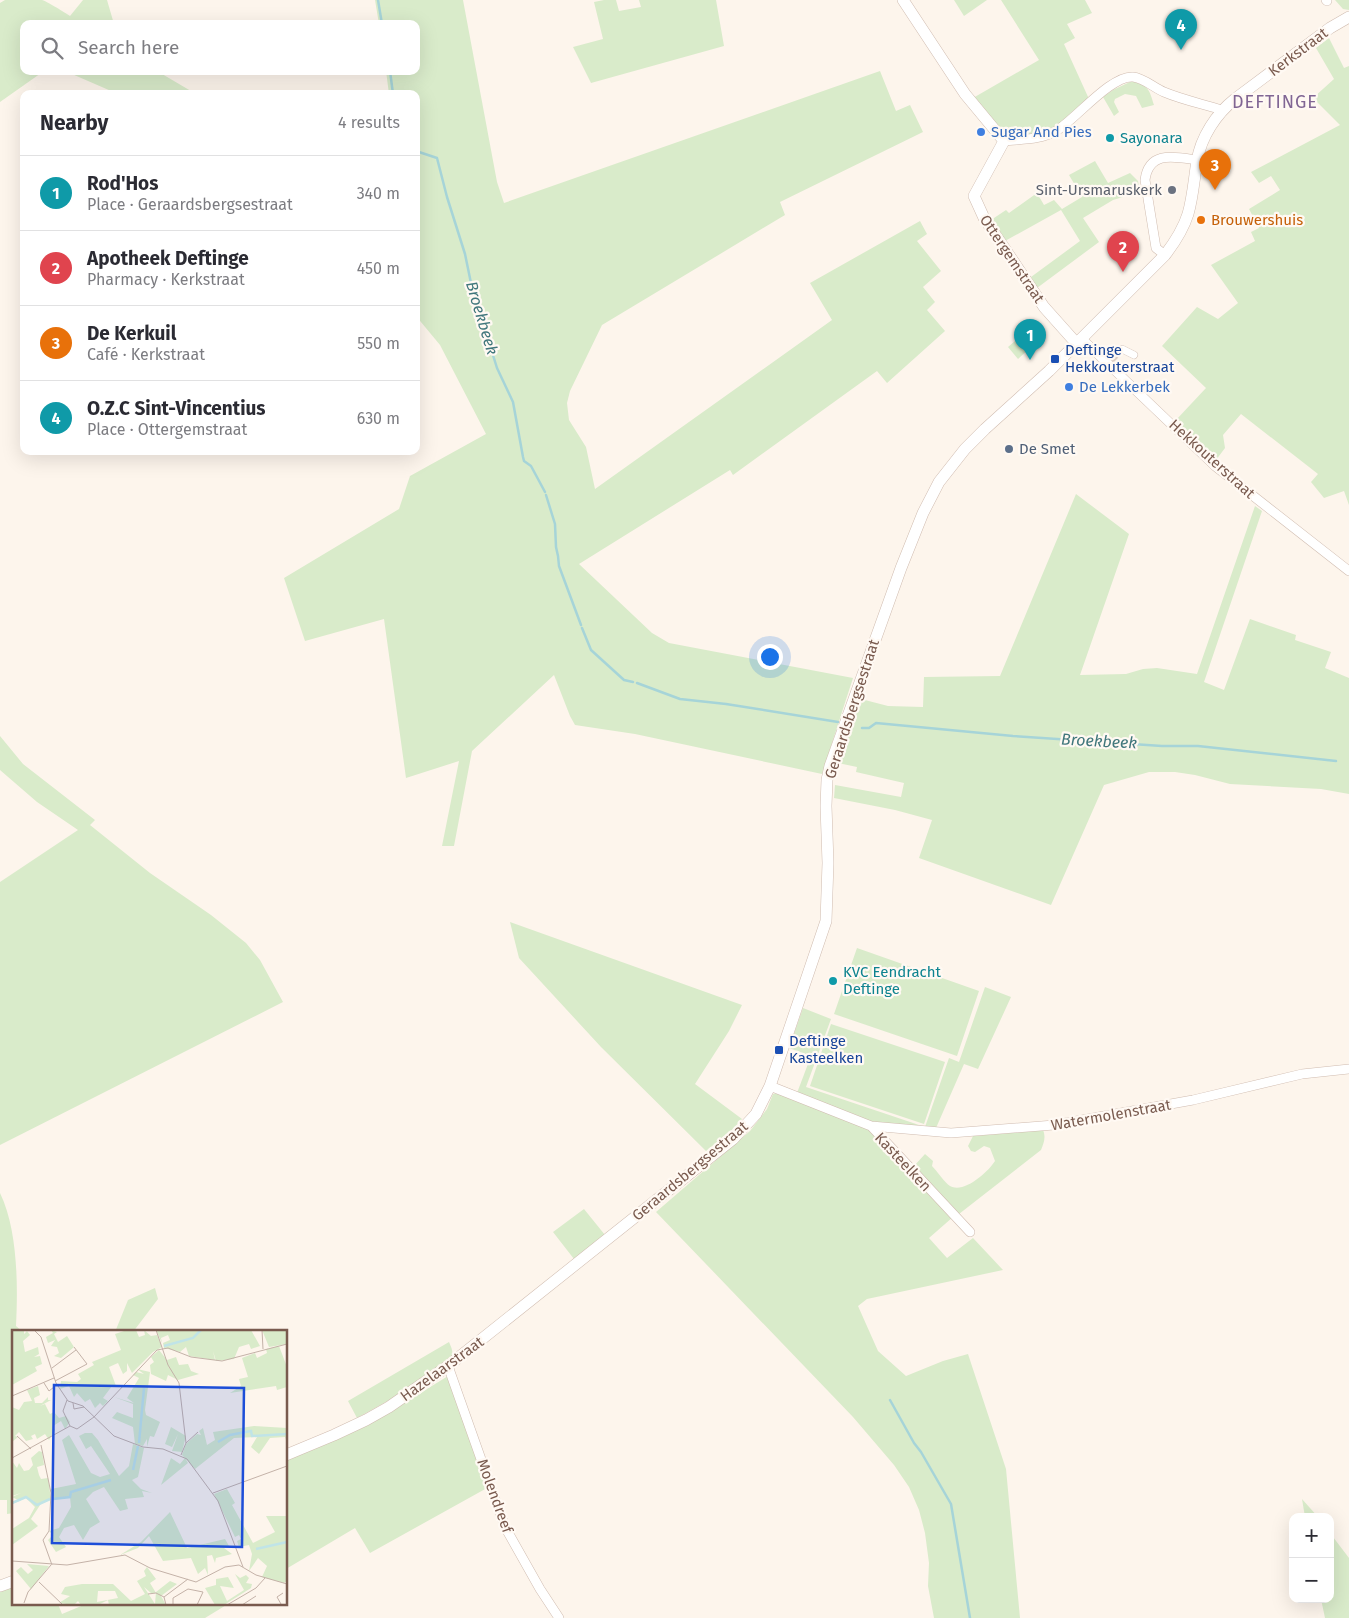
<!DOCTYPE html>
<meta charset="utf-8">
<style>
:root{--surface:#fff;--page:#f7f7f7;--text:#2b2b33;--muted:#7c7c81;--line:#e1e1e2;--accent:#e36b55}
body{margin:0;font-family:"Fira Sans",sans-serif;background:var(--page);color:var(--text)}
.controls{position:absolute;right:15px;bottom:15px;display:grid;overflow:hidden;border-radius:10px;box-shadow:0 5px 20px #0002}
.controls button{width:45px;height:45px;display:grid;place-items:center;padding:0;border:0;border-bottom:1px solid var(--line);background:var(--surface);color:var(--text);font:25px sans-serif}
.you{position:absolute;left:769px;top:656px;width:18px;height:18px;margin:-12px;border:4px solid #fff;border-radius:50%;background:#1a73e8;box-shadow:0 0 0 8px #1a73e833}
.badge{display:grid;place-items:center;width:32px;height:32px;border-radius:50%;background:var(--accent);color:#fff;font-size:16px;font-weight:700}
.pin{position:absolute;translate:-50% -41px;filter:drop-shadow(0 1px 2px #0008)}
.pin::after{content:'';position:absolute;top:26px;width:18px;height:15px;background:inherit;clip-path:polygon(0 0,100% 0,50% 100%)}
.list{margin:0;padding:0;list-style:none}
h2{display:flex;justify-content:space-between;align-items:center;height:65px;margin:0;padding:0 20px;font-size:21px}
h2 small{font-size:16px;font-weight:400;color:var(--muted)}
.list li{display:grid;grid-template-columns:32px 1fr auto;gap:15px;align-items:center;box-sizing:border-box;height:75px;padding:0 20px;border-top:1px solid var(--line)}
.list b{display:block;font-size:19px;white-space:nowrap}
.list p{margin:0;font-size:16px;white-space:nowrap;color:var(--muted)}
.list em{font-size:16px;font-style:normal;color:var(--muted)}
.icon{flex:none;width:28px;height:28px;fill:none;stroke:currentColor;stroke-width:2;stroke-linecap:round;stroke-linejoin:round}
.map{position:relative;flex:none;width:1349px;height:1618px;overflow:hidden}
.search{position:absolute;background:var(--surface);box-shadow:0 5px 20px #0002;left:20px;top:20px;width:400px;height:55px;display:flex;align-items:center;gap:12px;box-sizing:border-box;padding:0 18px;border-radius:10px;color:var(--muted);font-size:19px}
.panel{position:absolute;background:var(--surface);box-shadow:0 5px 20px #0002;left:20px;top:90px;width:400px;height:365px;border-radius:10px}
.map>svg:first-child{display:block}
.green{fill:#d9ebca}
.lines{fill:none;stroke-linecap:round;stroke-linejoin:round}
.stream{stroke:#a6d4d8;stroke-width:2.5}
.pedestrian-tunnel{stroke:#dccec4;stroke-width:7;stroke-dasharray:7 3.5;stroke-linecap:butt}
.pedestrian-casing{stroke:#d0bcb0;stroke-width:8}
.minor-casing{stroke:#d0bcb0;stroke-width:10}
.tertiary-casing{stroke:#d0bcb0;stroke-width:12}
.pedestrian{stroke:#fff;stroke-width:7}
.minor{stroke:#fff;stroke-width:9}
.tertiary{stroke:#fff;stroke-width:11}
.shop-dot{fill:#3f7fe0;stroke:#fff9f3;stroke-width:2}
.culture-dot{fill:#0f9aa8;stroke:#fff9f3;stroke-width:2}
.worship-dot{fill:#6b7280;stroke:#fff9f3;stroke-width:2}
.food-dot{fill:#e8710a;stroke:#fff9f3;stroke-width:2}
.transit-dot{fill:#1a4fb4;stroke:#fff9f3;stroke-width:2}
.service-dot{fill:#5c6f8a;stroke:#fff9f3;stroke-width:2}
.labels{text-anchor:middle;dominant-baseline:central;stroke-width:4.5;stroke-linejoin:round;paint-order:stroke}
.street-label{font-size:15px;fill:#795a4e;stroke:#fff9f3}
.shop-label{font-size:15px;fill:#366cbe;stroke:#fff9f3;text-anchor:start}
.culture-label{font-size:15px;fill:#0d838f;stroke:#fff9f3;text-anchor:start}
.worship-label{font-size:15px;fill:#5b616d;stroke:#fff9f3;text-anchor:end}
.food-label{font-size:15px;fill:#c56008;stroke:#fff9f3;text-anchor:start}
.transit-label{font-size:15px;fill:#164399;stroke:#fff9f3;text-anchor:start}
.service-label{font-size:15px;fill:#4e5e75;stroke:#fff9f3;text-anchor:start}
.water-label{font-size:16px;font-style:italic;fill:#41777c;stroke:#fff9f3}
.quarter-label{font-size:18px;letter-spacing:1px;fill:#816694;stroke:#fff9f3}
.inset-river{fill:none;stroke:#c0e4e7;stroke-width:2.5}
.inset-road{fill:none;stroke:#c4b2a8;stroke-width:1}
.view{fill:#1d4ed8;fill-opacity:0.15;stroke:#1d4ed8;stroke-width:2.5}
.inset-edge{fill:none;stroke:#795a4e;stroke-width:2.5}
</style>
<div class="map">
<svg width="1349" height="1618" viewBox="0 0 1349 1618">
<rect width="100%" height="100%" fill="#fdf5ec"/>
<path class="green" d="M5 0C17 0 31 0 42 0 46 1 66 13 70 16L83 0H107L114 24H24V71H44L0 102V3Z
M375 0H463L497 182 504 203 880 71 896 111 910 105 923 132 780 202 785 215 602 325 570 391 567 403 569 420 586 447 595 489 832 320 810 283 920 221 927 234 917 241 941 271 923 287 935 302 927 310 945 331 887 383 877 371 733 475 730 470 579 564 652 633 669 643 853 678 822 774 635 734 575 725 570 716 554 675 472 751 454 846H442L459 761 406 778 384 619 305 641 284 578 399 509 410 476 486 434 440 345 416 316V94H389L386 71H416V24H379Z
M604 0H616L619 11 641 7 639 0H716L724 46 591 83 573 47 603 39 594 2Z
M954 0H987L964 16Z
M1001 0H1085L1092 13 1067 24 1075 38 1064 44 1089 99 1062 123 1044 132 1014 136 1002 132 973 98 1039 60Z
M1335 0H1349V10L1343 9Z
M1329 38 1344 68 1349 66V505L1344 491 1324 498 1311 482 1318 474 1241 414 1223 435 1225 448 1216 460 1176 420 1206 388 1162 346 1197 307 1218 319 1238 303 1211 265 1255 241 1251 232 1259 228 1249 209 1280 190 1271 176 1259 183 1251 172 1340 125 1313 98 1334 79 1316 48Z
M65 71H157L196 94H118Z
M1132 81C1149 86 1149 89 1154 105L1142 108 1136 96 1125 94 1115 99 1114 102 1119 112 1114 116 1103 97 1113 90Z
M1095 161 1108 183 1130 173 1138 181 1140 192 1113 200 1083 218 1099 242 1037 288 1031 277 1080 241 1061 210 1005 241 991 220 1006 210 1009 213 1037 193 1044 205 1054 200 1062 209 1082 197 1069 175Z
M1021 336 1031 347 1018 359 1008 347Z
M1076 494 1129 534 1080 675 1126 674 1143 669 1157 668 1197 674 1255 506 1262 511 1204 682 1224 690 1250 619 1296 635 1295 640 1331 652 1325 668 1349 678V794L1321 789 1230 784 1195 775 1175 772H1149L1104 785 1051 905 919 858 932 820 895 810 834 798 835 785 901 797 904 783 856 772 857 767 838 763 861 699 888 706 923 707 924 677 1000 676Z
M0 736 23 764 95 820 90 825 150 873 211 915 246 943 260 960 283 1002 0 1145V882L78 830 37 802 0 770Z
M510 922 742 1005 729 1031 695 1084 742 1119 733 1129 706 1151 601 1047 519 958Z
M857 948 979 991 957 1056 834 1014Z
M985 987 1011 997 978 1069 964 1064 936 1128 870 1122 797 1093 811 1056 789 1048 803 1008 831 1019 806 1087 925 1127 949 1058 959 1062Z
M831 1024 945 1062 924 1124 810 1086Z
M778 1093 869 1130 953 1217 929 1238 947 1258 973 1238 1003 1270 867 1299 858 1306 878 1351 906 1376 943 1361 968 1354 1006 1469 1020 1618H934L928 1586 929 1563 925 1533 919 1510 909 1487 894 1465 853 1417 656 1212 750 1131 767 1109 773 1094Z
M1043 1130C1046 1137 1044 1143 1041 1150L959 1214 914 1166 925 1154 933 1161 932 1166C937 1171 945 1183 950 1186 964 1194 988 1172 995 1161L990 1148 984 1146 975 1152 971 1151 968 1146 973 1136Z
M0 1193C18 1230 18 1286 16 1326L23 1332H14V1513L7 1514V1500H0Z
M584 1209 605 1235 574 1259 553 1232Z
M155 1288 158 1299 133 1332H115L128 1300Z
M449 1342C452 1349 454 1353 451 1360L402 1393 357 1418 348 1401Z
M448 1376 487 1488 370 1553 355 1528 286 1569V1461L380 1418Z
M1302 1499 1318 1517H1305Z
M1330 1533 1349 1558V1618H1325L1321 1599H1330Z
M14 1586V1604H58L62 1614 86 1604H228L205 1618H0V1592Z"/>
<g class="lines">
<path class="stream" d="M378 0 382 24
M390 71 393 94
M416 151 437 158 447 197 465 254 472 288 497 368 513 402 523 457 524 461 531 466 545 492
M546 495 555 524 556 547 558 556 559 566 581 625
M582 628 591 650 624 680 633 682
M637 683 680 699 726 704 838 722
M862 728H869L876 723 1013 736 1162 746H1198L1336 761
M890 1400 914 1443 921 1452 951 1504 970 1618"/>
<path class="pedestrian-tunnel" d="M1111 360 1119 352"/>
<defs>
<path id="pedestrian" d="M1119 352 1122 349 1134 355"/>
<path id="minor" d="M1326 0 1327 1
M1004 141C1021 139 1041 140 1056 131 1075 120 1111 75 1133 77 1144 78 1154 88 1164 92 1183 100 1203 104 1222 110
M1165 255 1156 248 1145 180C1149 150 1175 157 1197 160
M1082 339 1215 466 1349 571
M770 1086 871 1126 970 1232
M871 1126 951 1133 1054 1125 1193 1100 1302 1074 1349 1069
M448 1366 505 1527 540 1589 559 1618"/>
<path id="tertiary" d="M903 0 965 94 1004 141 974 196 984 218 1044 307 1077 344
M286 1455 334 1435 366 1420 389 1407 448 1366 733 1139 756 1114 770 1086 826 921 828 863 826 806 827 780 830 766 901 568 923 513 939 482 965 449 985 429 1049 371 1165 255C1175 242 1183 230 1188 214 1193 197 1194 179 1197 161 1201 137 1216 114 1235 99L1330 28 1349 17
M0 1586 14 1581"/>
</defs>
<use href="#pedestrian" class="pedestrian-casing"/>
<use href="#minor" class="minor-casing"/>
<use href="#tertiary" class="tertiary-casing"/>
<use href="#pedestrian" class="pedestrian"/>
<use href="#minor" class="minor"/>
<use href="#tertiary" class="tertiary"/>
</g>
<g class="shop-dot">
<circle cx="981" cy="132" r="5"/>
<circle cx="1069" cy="387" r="5"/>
</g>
<g class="culture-dot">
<circle cx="1110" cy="138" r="5"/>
<circle cx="833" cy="981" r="5"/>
</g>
<circle class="worship-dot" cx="1172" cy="190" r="5"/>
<circle class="food-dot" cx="1201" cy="220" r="5"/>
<g class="transit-dot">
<rect x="1050" y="354" width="10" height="10" rx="2.5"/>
<rect x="774" y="1045" width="10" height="10" rx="2.5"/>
</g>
<circle class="service-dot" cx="1009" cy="449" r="5"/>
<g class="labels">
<g class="street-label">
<text transform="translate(1298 52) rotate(-37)">Kerkstraat</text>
<text transform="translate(1012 259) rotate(56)">Ottergemstraat</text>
<text transform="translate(1212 459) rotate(42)">Hekkouterstraat</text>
<text transform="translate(852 709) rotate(-72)">Geraardsbergsestraat</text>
<text transform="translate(1111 1115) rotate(-10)">Watermolenstraat</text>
<text transform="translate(903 1162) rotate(47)">Kasteelken</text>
<text transform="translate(690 1171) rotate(-40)">Geraardsbergsestraat</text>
<text transform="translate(442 1369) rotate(-36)">Hazelaarstraat</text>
<text transform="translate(495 1496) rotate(70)">Molendreef</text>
</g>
<g class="shop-label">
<text x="991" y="132">Sugar And Pies</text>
<text x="1079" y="387">De Lekkerbek</text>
</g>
<g class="culture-label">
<text x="1120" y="138">Sayonara</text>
<text x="843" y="972">KVC Eendracht<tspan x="843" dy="17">Deftinge</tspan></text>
</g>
<g class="worship-label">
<text x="1162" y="190">Sint-Ursmaruskerk</text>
</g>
<g class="food-label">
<text x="1211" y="220">Brouwershuis</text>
</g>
<g class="transit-label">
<text x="1065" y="350">Deftinge<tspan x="1065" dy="17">Hekkouterstraat</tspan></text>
<text x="789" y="1041">Deftinge<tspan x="789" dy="17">Kasteelken</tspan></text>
</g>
<g class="service-label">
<text x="1019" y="449">De Smet</text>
</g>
<g class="water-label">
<text transform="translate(482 318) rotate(73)">Broekbeek</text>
<text transform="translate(1099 741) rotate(3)">Broekbeek</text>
</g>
<g class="quarter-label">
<text x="1275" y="102">DEFTINGE</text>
</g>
</g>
<g transform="translate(12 1330)">
<rect width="275" height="275" fill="#fdf5ec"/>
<path d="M0 0H12V4L15 1 18 5 11 11 13 22 26 17 27 24 22 27 28 26 30 34 23 37 25 41 0 55ZM39 0 45 2 42 4 46 12 55 6 62 17 49 28 42 26 47 23 45 17 39 16 43 10 36 13 34 7 41 3ZM115 0H124L127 7 133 5 132 0 139 6 145 5 150 17 141 22 120 43 115 33V41L111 44 106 33 97 37 104 56H100L91 68 96 71 91 76 88 73 83 78 78 69 73 72 65 63 62 67 57 56 48 59 49 51 65 52 69 49 66 44 82 35 80 32 109 20 103 4ZM144 0H239L248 16 239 19 237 14 227 17 222 29 204 31 201 21 203 30 177 26 174 17 168 22 152 18 151 13 158 10 156 5 149 8 150 13ZM250 0H275V14L257 17ZM267 16 275 37V57L265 60 264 56 218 63 229 56 227 49 236 47 230 28 243 23 245 28 255 23 254 19ZM147 20 155 30 164 27 167 35 176 34 179 41 187 44 166 50 156 45 154 51 139 44 138 35 142 32 139 27ZM125 39 138 42 133 80 134 85 148 92 142 107 138 106 135 117V109L131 116 123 114 121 97 100 88 105 82 121 88V74L102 67 122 73 115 68 127 48 121 45 124 42 132 44ZM26 56 28 65 22 68 23 73H30L36 67V70H39L28 76 33 74 38 84 42 82 47 88 54 86 58 92 53 99 49 91 41 96 43 100 37 110 33 104 25 109 23 104 19 106 21 109 14 111 7 102 3 106 6 107 0 112V77L7 80 12 72 20 71 15 60ZM242 96 275 98V113L273 107 258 108 247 124 239 117 245 107 222 108 183 139 170 125 174 114 185 104 189 105 187 101 191 98 195 115 203 110 201 102ZM159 97 174 106 170 122 160 121 166 104 160 117 153 114ZM73 103H80L86 110 107 146 117 136 121 114 132 118 126 147 120 150 129 159 140 163 130 161 132 167 113 169 116 179 108 181 92 157 81 162 74 169 88 192 78 198 71 210 62 195 52 198 47 207 54 217 44 222 36 210 41 205 37 201 47 198 59 177 58 167 40 169 39 159 64 154 50 110 57 105 79 143 88 147 98 144 79 116 74 119 67 106ZM27 121 30 122 32 135 25 137 27 145 29 149 36 148 39 170 30 172 19 189 26 196 0 215V199L17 188 23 177 14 168 0 174 6 170 0 167 9 163 0 166V131L5 138 7 133 12 141 17 140 21 135 19 128ZM159 128 168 134 173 128 176 133 149 155ZM215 159 223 173 220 175 241 213 263 202 254 186H275V251L272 253 250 247 255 236 246 228 237 241 240 224 237 215 227 217 225 211 229 209 227 205 223 207 202 164ZM158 182 175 218 213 209 217 216 212 218 220 224 204 228 203 233 200 225 195 226 196 245 193 238 186 244 179 228 151 231 137 206 126 218 108 225 129 212ZM15 234 37 236 19 259 4 241 9 237 16 244 21 240ZM135 237 144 249 138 253 144 263H139L132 257 143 274 144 262 158 251 165 254 149 266 154 275H97L96 270 86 275H69L66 271 62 275 47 273 58 266 49 264 53 257 70 254H101L119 271 133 264 125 251 134 246 132 241ZM86 261H103L106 268 85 272ZM223 244 228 248 234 245 237 248 234 253 240 254 239 258 212 275H203L193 258 204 255V249L216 247 222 258 208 256 215 271 232 260Z" fill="#d9ebca" fill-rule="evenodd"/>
<path class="inset-river" d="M152 16 181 8 189 0M206 112 218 105 239 101 240 106 275 104M127 113 132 58M121 140 126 116M41 169 58 167 59 162 99 150M0 173 14 167 25 175 38 169M244 219 275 212"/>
<path class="inset-road" d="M22 0 29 7 44 53 56 71 71 76 102 106 131 117 151 119 175 129 206 171 231 237M144 0 156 35 167 53 174 113M250 0 251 19M40 38 64 20M43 51 75 34 62 17M32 53 37 61 42 57M0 66 42 48M55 70 51 81 58 96 65 99 82 87M61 73 62 79 72 77M82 87 145 20 156 18 179 27 210 31 275 14M5 106 19 119M29 115 39 163 37 201 31 210 40 235M169 125 174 113 186 102M0 128 58 96M201 163 275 136M0 231 55 235 113 225 138 238 184 252 213 237 227 235 244 245 275 254M27 252 51 275M136 264 144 263 152 267M12 273 16 262 39 235M269 274 265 267 271 263M154 275 152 267 176 249M161 275V268L176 259 191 262 185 275M215 275 244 258 253 248M230 275 244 266"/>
<path class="view" d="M42 55 232 58 230 217 40 213Z"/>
<rect width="275" height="275" class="inset-edge"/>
</g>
</svg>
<div class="controls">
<button>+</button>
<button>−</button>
</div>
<div class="you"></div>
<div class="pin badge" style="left:1030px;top:360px;background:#0f9aa8">1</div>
<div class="pin badge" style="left:1123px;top:272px;background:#e0444e">2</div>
<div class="pin badge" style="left:1215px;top:190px;background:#e8710a">3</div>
<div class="pin badge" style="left:1181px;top:50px;background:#0f9aa8">4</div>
<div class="search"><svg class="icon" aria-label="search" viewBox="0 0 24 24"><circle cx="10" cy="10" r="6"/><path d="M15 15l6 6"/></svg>Search here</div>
<section class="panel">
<h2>Nearby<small>4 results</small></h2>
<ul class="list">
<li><span class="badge" style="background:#0f9aa8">1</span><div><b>Rod'Hos</b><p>Place · Geraardsbergsestraat</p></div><em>340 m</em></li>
<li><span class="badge" style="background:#e0444e">2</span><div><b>Apotheek Deftinge</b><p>Pharmacy · Kerkstraat</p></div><em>450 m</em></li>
<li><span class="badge" style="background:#e8710a">3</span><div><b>De Kerkuil</b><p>Café · Kerkstraat</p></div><em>550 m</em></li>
<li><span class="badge" style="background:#0f9aa8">4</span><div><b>O.Z.C Sint-Vincentius</b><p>Place · Ottergemstraat</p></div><em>630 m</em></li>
</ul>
</section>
</div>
